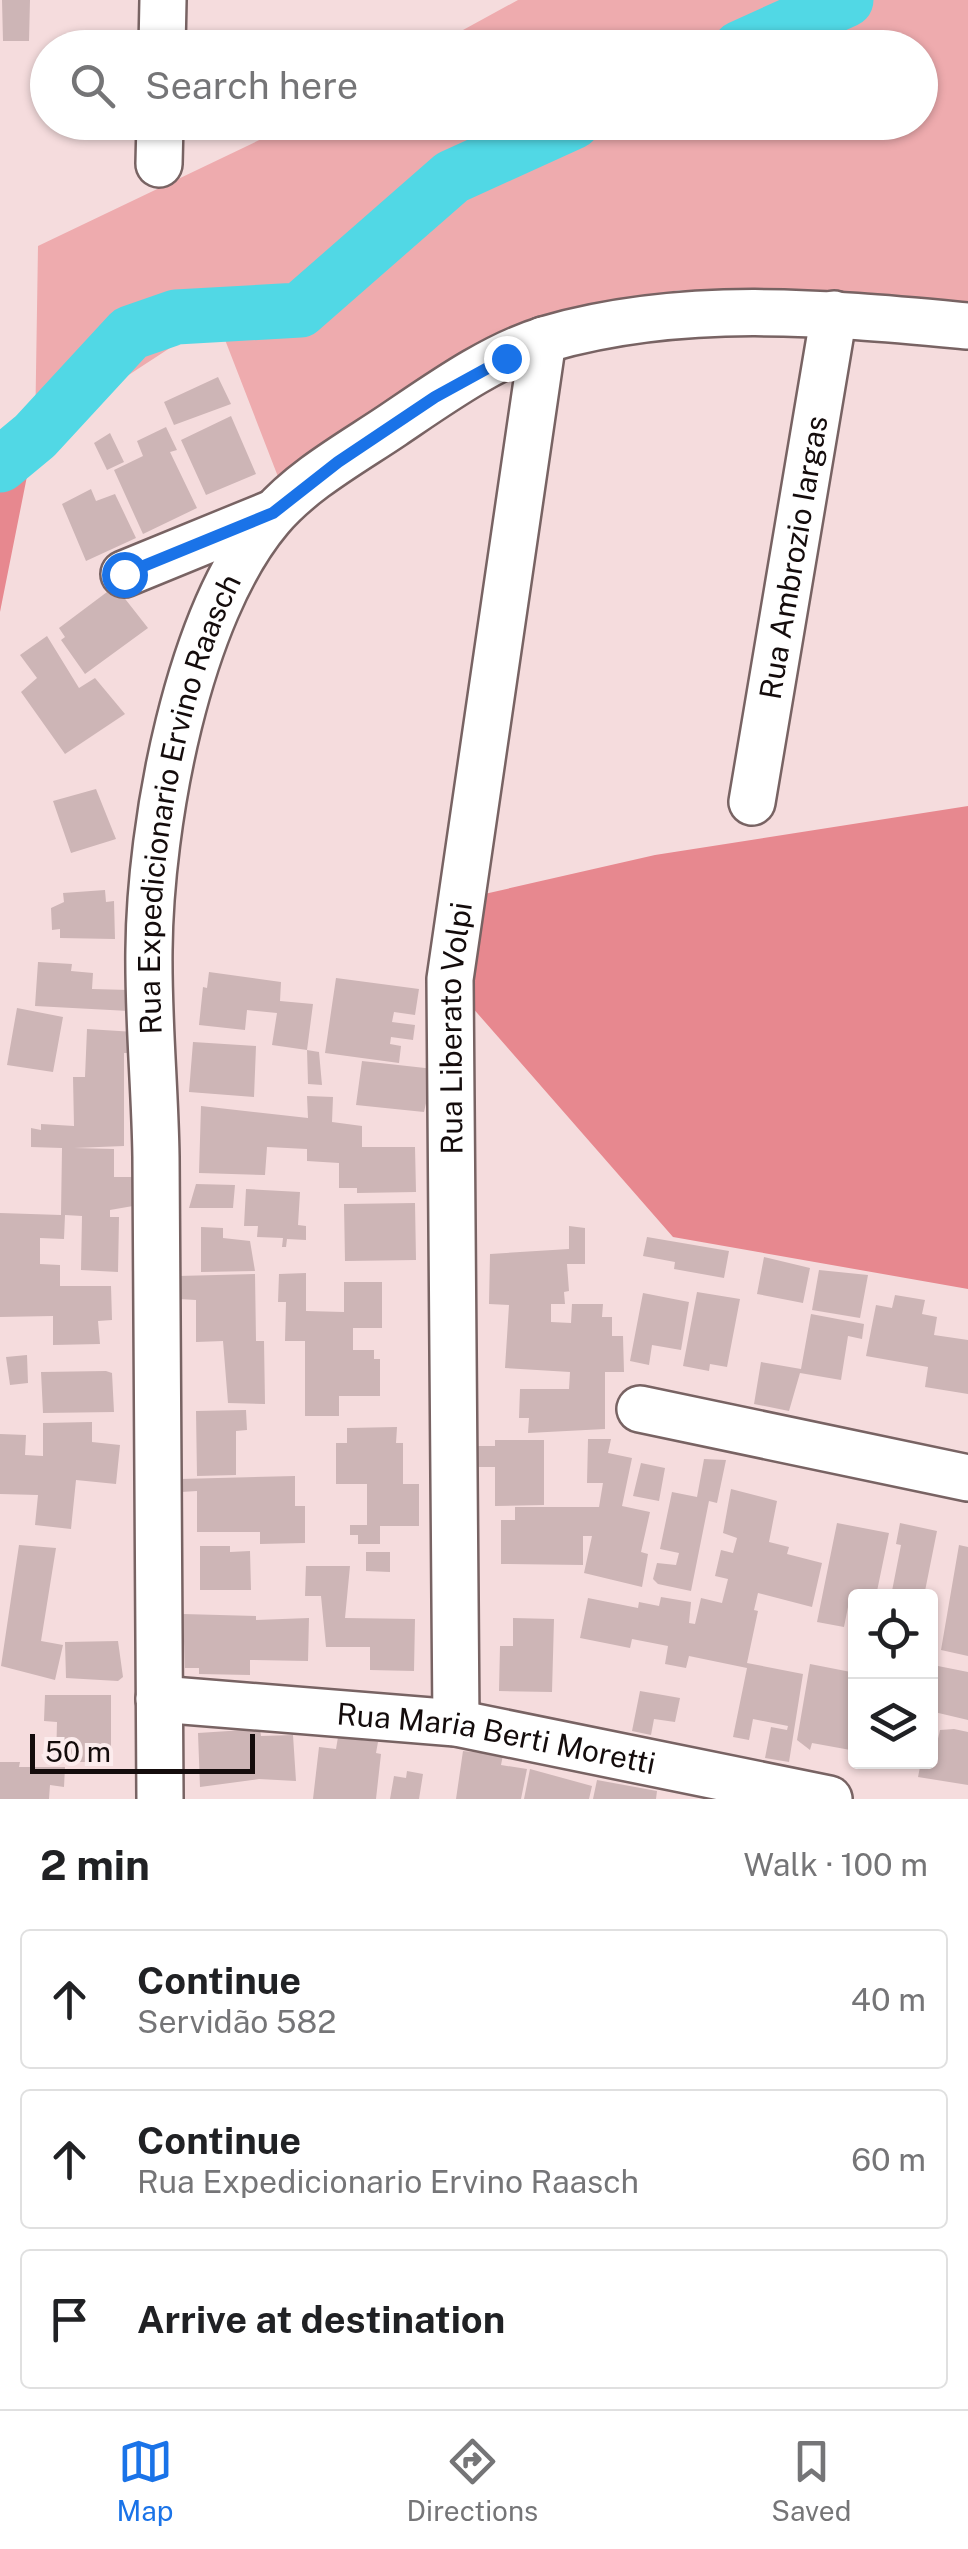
<!DOCTYPE html>
<meta charset="utf-8">
<style>
:root{--surface:#fff;--page:#f6f6f6;--text:#202124;--muted:#757577;--line:#e0e0e0;--accent:#1a73e8}
body{margin:0;font-family:"Public Sans",sans-serif;background:var(--page);color:var(--text)}
.controls{position:absolute;right:30px;bottom:30px;display:grid;overflow:hidden;border-radius:10px;box-shadow:0 2px 8px #0004}
.controls button{width:90px;height:90px;display:grid;place-items:center;padding:0;border:0;border-bottom:2px solid var(--line);background:var(--surface);color:var(--text);font:50px sans-serif}
.scale{position:absolute;left:30px;bottom:25px;width:225px;box-sizing:border-box;padding-left:10px;border:5px solid #140c0c;border-top:0;font-size:28px;line-height:35px;white-space:nowrap;color:#140c0c;-webkit-text-stroke:8px #fceced;paint-order:stroke}
.stop{position:absolute;width:30px;height:30px;margin:-22px;border:8px solid #1a73e8;border-radius:50%;background:#fff}
.stop.end{background:#1a73e8;border-color:#fff;box-shadow:0 2px 10px #0008}
.list{margin:0;padding:0;list-style:none}
h2{display:flex;justify-content:space-between;align-items:center;height:130px;margin:0;padding:0 40px;font-size:42px}
h2 small{font-size:32px;font-weight:400;color:var(--muted)}
.list li{display:grid;grid-template-columns:65px 1fr auto;gap:30px;align-items:center;box-sizing:border-box;height:140px;margin:0 20px 20px;padding:0 20px;border:2px solid var(--line);border-radius:10px}
.list b{display:block;font-size:38px;white-space:nowrap}
.list p{margin:0;font-size:32px;white-space:nowrap;color:var(--muted)}
.list em{font-size:32px;font-style:normal;color:var(--muted)}
.icon{flex:none;width:55px;height:55px;fill:none;stroke:currentColor;stroke-width:2;stroke-linecap:round;stroke-linejoin:round}
.map{position:relative;flex:none;width:968px;height:1799px;overflow:hidden}
.search{position:absolute;background:var(--surface);box-shadow:0 2px 8px #0004;left:30px;right:30px;top:30px;height:110px;display:flex;align-items:center;gap:25px;box-sizing:border-box;padding:0 35px;border-radius:55px;color:var(--muted);font-size:38px}
.sheet{height:610px;background:var(--surface)}
nav{display:flex;justify-content:space-around;align-items:center;box-sizing:border-box;height:140px;border-top:2px solid var(--line);background:var(--surface);font-size:28px;color:var(--muted)}
nav a{display:grid;justify-items:center;gap:5px}
nav .on{color:var(--accent)}
.map>svg:first-child{display:block}
.green{fill:#eeabae}
.forest{fill:#e7888f}
.lines{fill:none;stroke-linecap:round;stroke-linejoin:round}
.river{stroke:#51d8e5;stroke-width:55}
.building{fill:#cdb5b6}
.minor-casing{stroke:#786363;stroke-width:50}
.minor{stroke:#fff;stroke-width:45}
.route{stroke:#1a73e8;stroke-width:12}
.labels{text-anchor:middle;dominant-baseline:central;stroke-width:9;stroke-linejoin:round;paint-order:stroke}
.street-label{font-size:30px;fill:#140c0c;stroke:#fceced}
</style>
<div class="map">
<svg width="968" height="1799" viewBox="0 0 968 1799">
<rect width="100%" height="100%" fill="#f5dcdd"/>
<path class="green" d="M518 0H968V313L679 290 541 317 282 487 222 332 173 346 35 436 38 246 295 123 920 122V48L432 47Z"/>
<path class="forest" d="M35 436 0 612V465Z
M968 806V1289L673 1237 457 990 480 895 655 855Z"/>
<g class="lines">
<path class="river" d="M740 48 846 0
M0 465 35 436 130 333 176 317 300 310 452 177 573 122"/>
</g>
<path class="building" d="M2 0H30L29 41H3Z
M218 377 231 404 174 425 164 402Z
M231 416 256 474 206 495 181 440Z
M166 427 177 450 170 452 197 508 143 534 114 470 143 456 137 441Z
M110 433 124 462 107 470 94 443Z
M91 489 96 501 115 494 136 538 86 561 62 504Z
M115 586 148 628 85 674 61 640 65 637 59 628Z
M47 636 79 688 95 678 125 714 65 754 21 692 37 678 20 655Z
M96 789 116 839 71 853 53 801Z
M105 890 106 902 114 901 115 939 60 938V929L52 930 51 908 64 902 63 893Z
M38 962 72 964 71 971 93 973 92 989 129 990V1011L35 1006Z
M209 972 281 982 280 1001 313 1004 307 1050 319 1052 322 1085 308 1084 307 1050 272 1045 277 1013 247 1010 245 1030 199 1025 203 987 207 988Z
M336 978 419 989 415 1015 394 1012 392 1022 415 1025 413 1040 391 1037 390 1044 401 1046 399 1063 325 1053Z
M17 1008 63 1017 53 1072 7 1065Z
M87 1029 135 1032 134 1053H124V1146L74 1148 114 1149V1177H132L133 1206 110 1210V1217H119L118 1272 81 1270 82 1216 65 1215 64 1239 40 1238V1264L60 1265V1286H111L112 1320 98 1321 100 1344 53 1345V1316L0 1317V1213L61 1215 62 1148 31 1147V1128L41 1130V1124L74 1126 73 1077H85Z
M193 1042 256 1046 254 1097 189 1092Z
M362 1061 434 1069 424 1112 356 1105Z
M307 1096 333 1097 332 1122 362 1126V1147H415L416 1192 357 1193V1188H339V1163L307 1161V1149L267 1147 265 1175 199 1173 201 1106 308 1118Z
M196 1184 235 1185 233 1208H189Z
M246 1189 300 1192 298 1225 306 1226V1240L287 1239 286 1247H282L283 1238 257 1237 258 1226H244Z
M415 1203 416 1260 345 1261 344 1204Z
M569 1226 585 1228V1264H567L569 1291 564 1292 565 1304H551V1322L571 1323 572 1304H603L602 1317H612V1336H623L624 1372H605V1429L528 1433 529 1418H519L520 1389H569L570 1372 505 1368 509 1305 489 1304 490 1254 569 1249Z
M201 1227 223 1228V1238L250 1241 255 1271 201 1272Z
M647 1237 729 1251 724 1278 674 1269 675 1262 643 1256Z
M764 1257 810 1268 803 1303 757 1294Z
M819 1270 868 1275 860 1318 812 1310Z
M306 1273V1311L344 1312V1282H382V1328H353V1350H374V1359H380V1396H339V1416H305V1341H285L286 1302H278L279 1274Z
M255 1274 256 1341H264L265 1404 228 1403 223 1341 196 1342V1300L179 1299 178 1276Z
M697 1292 740 1299 727 1367 710 1364 709 1371 683 1366Z
M643 1293 689 1302 681 1350 652 1345 649 1365 630 1361Z
M895 1295 925 1300 922 1314 937 1317 934 1335 968 1340V1394L925 1387 928 1367 866 1356 876 1305 892 1308Z
M811 1314 864 1324 862 1339 848 1336 841 1380 800 1373 789 1411 754 1404 761 1362 801 1369Z
M27 1355 28 1383 10 1385 6 1357Z
M106 1371 112 1373 114 1412 43 1413 41 1372Z
M246 1410 247 1430 236 1431V1475L197 1476 196 1411Z
M92 1422V1442L120 1445 116 1484 76 1480 71 1529 35 1525 38 1495 0 1494V1434L26 1435 25 1455 43 1456V1423Z
M397 1427 396 1443H403V1484H419V1526H380V1544H358V1535H350V1525H367V1484H336V1443H347V1428Z
M588 1439H611L608 1453 632 1458 622 1506 650 1512 641 1552 648 1554 642 1587 584 1573 592 1536H583V1565L501 1564V1520H515V1507H599L603 1483H587Z
M495 1440H544V1505L495 1506V1467H476V1446H495Z
M704 1459 726 1460 717 1503 709 1501 691 1591 658 1584 653 1579 657 1563 676 1565 679 1553 660 1549 672 1492 697 1497Z
M641 1463 665 1468 659 1501 633 1496Z
M295 1476V1506H305V1543L260 1544V1532H197V1491L181 1492 180 1479Z
M731 1489 777 1501 769 1542 789 1547 787 1554 822 1563 812 1607 758 1593 754 1610 758 1611 747 1663 803 1674 789 1762 765 1758 771 1727 787 1730 788 1726 753 1719 749 1740 733 1737 747 1668 689 1656 686 1668 665 1664 668 1646 632 1639 630 1648 580 1638 588 1598 638 1608 639 1602 659 1606 661 1597 691 1602 689 1623 695 1624 701 1598 722 1603 728 1579 715 1576 721 1550 733 1553 737 1538 723 1533Z
M837 1523 889 1533 876 1596 851 1592 844 1627 817 1622Z
M900 1523 937 1531 924 1596H891L901 1545 896 1544Z
M19 1545 56 1548 41 1641 63 1645 55 1680 1 1666Z
M959 1545 968 1547V1656L941 1650Z
M200 1546H230V1552L250 1551 251 1590H200Z
M366 1552H390V1572L366 1571Z
M306 1566H350L345 1618 415 1619 414 1671 370 1670V1647H326L321 1596H305Z
M183 1614 256 1616V1620L309 1618 308 1661 250 1660V1675L199 1674V1668H185Z
M513 1618 554 1619 552 1692 499 1691 500 1646H513Z
M118 1641 123 1677 118 1681 66 1678 65 1642Z
M810 1664 856 1673V1751L812 1743 810 1750 797 1740Z
M938 1666 968 1672V1720L930 1711Z
M640 1691 680 1698 675 1722 654 1719 651 1735 632 1731Z
M45 1695H111V1762H56L57 1722 44 1721Z
M260 1729 261 1736 293 1735 296 1781 259 1779 200 1787 198 1733Z
M954 1729 968 1732V1785L918 1777 921 1762H930V1751L935 1752 940 1730Z
M338 1737 378 1742 376 1753 381 1754 376 1799H313L319 1747 336 1749Z
M463 1751 503 1755 501 1765 527 1769 521 1799H456Z
M0 1762H20L19 1767H65L64 1787 50 1785 49 1799H0Z
M530 1769 592 1786 589 1799H524Z
M407 1771 423 1774 419 1799H390L394 1776 406 1778Z
M597 1780 657 1791 656 1799H593Z"/>
<g class="lines">
<defs>
<g id="minor">
<path d="M162 48 163 0"/>
<path d="M159 164 160 122"/>
<path d="M124 574 273 513"/>
<path id="s1" d="M752 802 834 314"/>
<path d="M640 1409 968 1478"/>
<path id="s2" d="M159 1699 456 1723 829 1799"/>
<path id="s3" d="M456 1723 450 979 543 340"/>
<path id="s4" d="M160 1799C158 1585 157 1371 156 1157 155 1088 148 1019 149 950 150 825 187 616 270 518 302 480 353 452 393 425 439 394 493 355 547 339 686 299 827 313 968 326"/>
</g>
</defs>
<use href="#minor" class="minor-casing"/>
<use href="#minor" class="minor"/>
</g>
<g class="lines">
<path class="route" d="M124 574 273 513 338 462 435 397 506 358"/>
</g>
<g class="labels">
<g class="street-label">
<text stroke="none"><textPath href="#s1" startOffset="248">Rua Ambrozio Iargas</textPath></text>
<text stroke="none"><textPath href="#s4" startOffset="1000">Rua Expedicionario Ervino Raasch</textPath></text>
<text stroke="none"><textPath href="#s3" startOffset="695">Rua Liberato Volpi</textPath></text>
<text stroke="none"><textPath href="#s2" startOffset="340">Rua Maria Berti Moretti</textPath></text>
</g>
</g>
</svg>
<div class="controls">
<button><svg class="icon" aria-label="locate" viewBox="0 0 24 24"><circle cx="12" cy="12" r="6"/><path d="M12 2v4M12 18v4M2 12h4M18 12h4"/></svg></button>
<button><svg class="icon" aria-label="layers" viewBox="0 0 24 24"><path d="M12 4l9 5-9 5-9-5zM3 14l9 5 9-5"/></svg></button>
</div>
<div class="scale">50 m</div>
<div class="stop" style="left:124px;top:574px"></div>
<div class="stop end" style="left:506px;top:358px"></div>
<div class="search"><svg class="icon" aria-label="search" viewBox="0 0 24 24"><circle cx="10" cy="10" r="6"/><path d="M15 15l6 6"/></svg>Search here</div>
</div>
<section class="sheet">
<h2>2 min<small>Walk · 100 m</small></h2>
<ul class="list">
<li><svg class="icon" aria-label="ahead" viewBox="0 0 24 24"><path d="M12 20V5M6 11l6-6 6 6"/></svg><div><b>Continue</b><p>Servidão 582</p></div><em>40 m</em></li>
<li><svg class="icon" aria-label="ahead" viewBox="0 0 24 24"><path d="M12 20V5M6 11l6-6 6 6"/></svg><div><b>Continue</b><p>Rua Expedicionario Ervino Raasch</p></div><em>60 m</em></li>
<li><svg class="icon" aria-label="arrive" viewBox="0 0 24 24"><path d="M6 21V4h12l-3 4 3 4H6"/></svg><div><b>Arrive at destination</b></div></li>
</ul>
</section>
<nav>
<a class="on"><svg class="icon" aria-label="map" viewBox="0 0 24 24"><path d="M3 6l6-2 6 2 6-2v14l-6 2-6-2-6 2zM9 4v14M15 6v14"/></svg>Map</a>
<a><svg class="icon" aria-label="directions" viewBox="0 0 24 24"><path d="M12 3l9 9-9 9-9-9zM9 14v-3h6M13 9l2 2-2 2"/></svg>Directions</a>
<a><svg class="icon" aria-label="saved" viewBox="0 0 24 24"><path d="M7 4h10v16l-5-4-5 4z"/></svg>Saved</a>
</nav>
